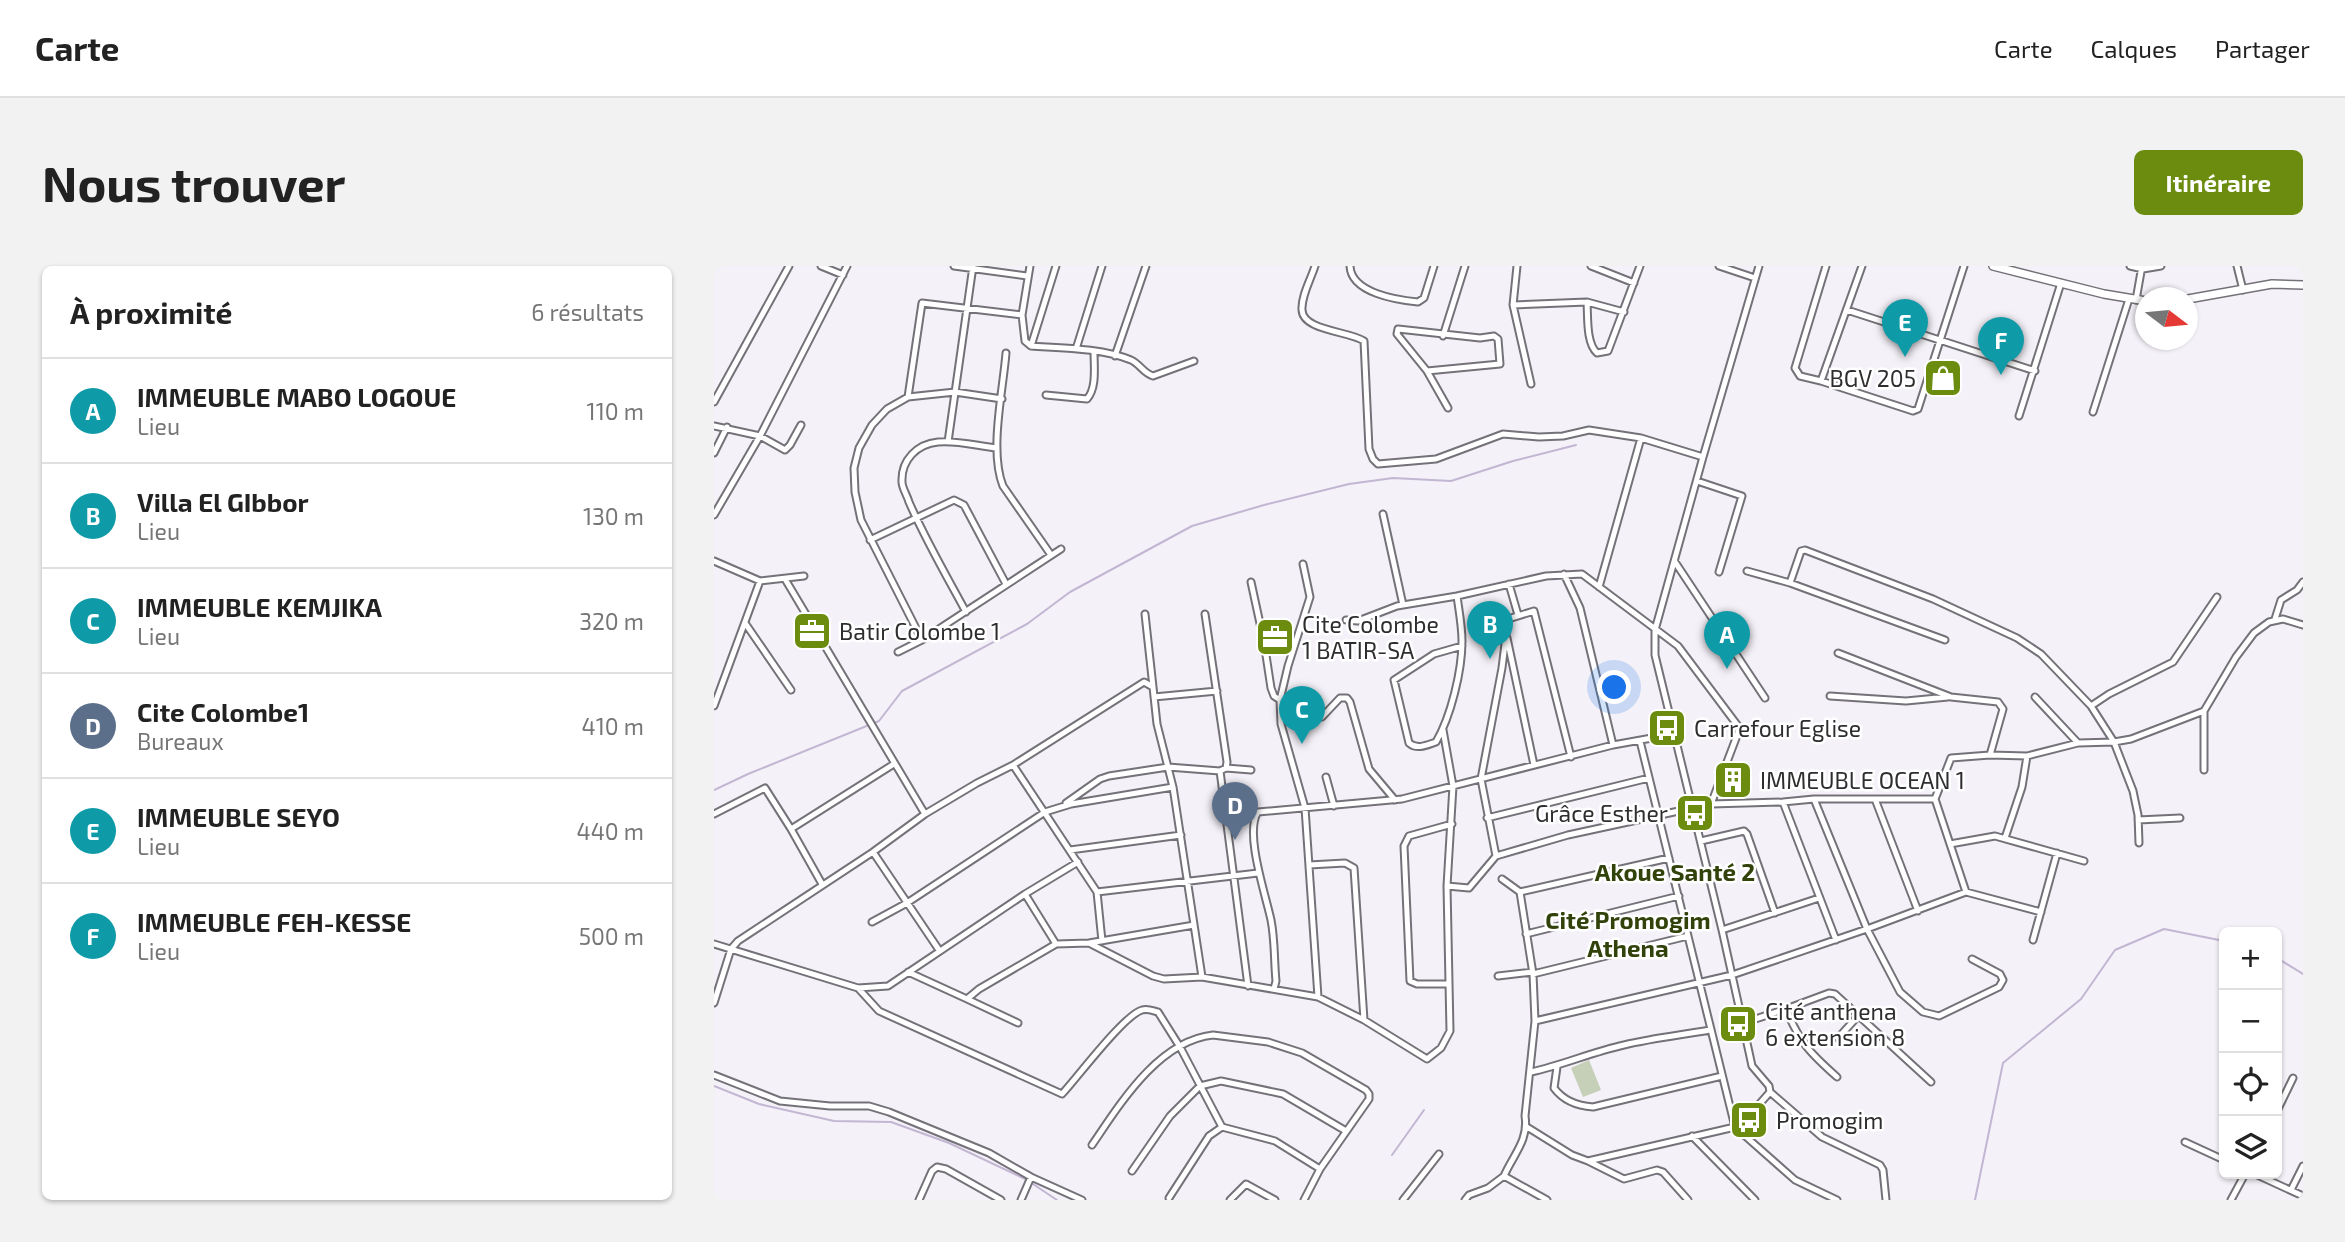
<!DOCTYPE html>
<html lang="fr">
<meta charset="utf-8">
<style>
:root{--surface:#fff;--page:#f2f2f2;--text:#222;--muted:#767676;--line:#e0e0e0;--accent:#6b8c0e}
body{margin:0;font-family:"Exo 2",sans-serif;background:var(--page);color:var(--text)}
.controls{position:absolute;right:21px;bottom:21px;display:grid;overflow:hidden;border-radius:10px;box-shadow:0 2px 5px #0004}
.controls button{width:63px;height:63px;display:grid;place-items:center;padding:0;border:0;border-bottom:2px solid var(--line);background:var(--surface);color:var(--text);font:35px sans-serif}
.compass{position:absolute;left:1421px;top:21px;width:63px;height:63px;border-radius:50%;background:var(--surface);box-shadow:0 2px 5px #0004;rotate:106deg}
.you{position:absolute;left:901px;top:422px;width:24px;height:24px;margin:-18px;border:5px solid #fff;border-radius:50%;background:#1a73e8;box-shadow:0 0 0 10px #1a73e833}
.badge{display:grid;place-items:center;width:46px;height:46px;border-radius:50%;background:var(--accent);color:#fff;font-size:23px;font-weight:700}
.pin{position:absolute;translate:-50% -58px;filter:drop-shadow(0 2px 4px #0008)}
.pin::after{content:'';position:absolute;top:37px;width:24px;height:21px;background:inherit;clip-path:polygon(0 0,100% 0,50% 100%)}
.list{margin:0;padding:0;list-style:none}
h2{display:flex;justify-content:space-between;align-items:center;height:91px;margin:0;padding:0 28px;font-size:30px}
h2 small{font-size:23px;font-weight:400;color:var(--muted)}
.list li{display:grid;grid-template-columns:46px 1fr auto;gap:21px;align-items:center;box-sizing:border-box;height:105px;padding:0 28px;border-top:2px solid var(--line)}
.list b{display:block;font-size:26px;white-space:nowrap}
.list p{margin:0;font-size:23px;white-space:nowrap;color:var(--muted)}
.list em{font-size:23px;font-style:normal;color:var(--muted)}
.icon{flex:none;width:38px;height:38px;fill:none;stroke:currentColor;stroke-width:2;stroke-linecap:round;stroke-linejoin:round}
.map{position:relative;flex:none;width:1589px;height:934px;overflow:hidden;border-radius:10px}
header{display:flex;align-items:center;gap:42px;box-sizing:border-box;height:98px;padding:0 35px;background:var(--surface);border-bottom:2px solid var(--line)}
header strong{font-size:33px}
nav{display:flex;gap:38px;margin-inline-start:auto;font-size:24px}
.intro{display:flex;align-items:center;justify-content:space-between;box-sizing:border-box;height:168px;padding:0 42px}
h1{margin:0;font-size:49px}
.button{padding:18px 32px;border-radius:10px;background:var(--accent);color:#fff;font-size:24px;font-weight:700}
main{display:flex;gap:42px;padding:0 42px}
aside{flex:1;background:var(--surface);border-radius:10px;box-shadow:0 2px 5px #0004}
.map>svg:first-child{display:block}
.green{fill:#c6cfb8}
.lines{fill:none;stroke-linecap:round;stroke-linejoin:round}
.stream{stroke:#c2b6d3;stroke-width:2}
.minor-casing{stroke:#747278;stroke-width:9}
.tertiary-casing{stroke:#747278;stroke-width:10}
.minor{stroke:#fff;stroke-width:5}
.tertiary{stroke:#fff;stroke-width:7}
.labels{text-anchor:middle;dominant-baseline:central;stroke-width:5;stroke-linejoin:round;paint-order:stroke}
.poi-label{font-size:23px;fill:#2e2d2f;stroke:#fff;text-anchor:start}
.neighbourhood-label{font-size:24px;font-weight:bold;fill:#32420b;stroke:#fff}
</style>
<header>
<strong>Carte</strong>
<nav><a>Carte</a><a>Calques</a><a>Partager</a></nav>
</header>
<div class="intro"><h1>Nous trouver</h1><a class="button">Itinéraire</a></div>
<main>
<aside>
<h2>À proximité<small>6 résultats</small></h2>
<ul class="list">
<li><span class="badge" style="background:#0f9aa8">A</span><div><b>IMMEUBLE MABO LOGOUE</b><p>Lieu</p></div><em>110 m</em></li>
<li><span class="badge" style="background:#0f9aa8">B</span><div><b>Villa El GIbbor</b><p>Lieu</p></div><em>130 m</em></li>
<li><span class="badge" style="background:#0f9aa8">C</span><div><b>IMMEUBLE KEMJIKA</b><p>Lieu</p></div><em>320 m</em></li>
<li><span class="badge" style="background:#5c6f8a">D</span><div><b>Cite Colombe1</b><p>Bureaux</p></div><em>410 m</em></li>
<li><span class="badge" style="background:#0f9aa8">E</span><div><b>IMMEUBLE SEYO</b><p>Lieu</p></div><em>440 m</em></li>
<li><span class="badge" style="background:#0f9aa8">F</span><div><b>IMMEUBLE FEH-KESSE</b><p>Lieu</p></div><em>500 m</em></li>
</ul>
</aside>
<div class="map">
<svg width="1589" height="934" viewBox="0 0 1589 934">
<rect width="100%" height="100%" fill="#f4f1f8"/>
<path class="green" d="M875 794 887 824 869 831 857 802Z"/>
<g class="lines">
<path class="stream" d="M0 524 34 508 165 455 188 425 313 358 356 326 478 260 550 239 635 218 679 212 737 215 799 195 862 179
M1563 692 1589 708
M0 820 45 838 120 855 177 856 235 877 311 913
M678 889 710 844
M319 918 343 934
M1261 934 1289 797 1367 733 1401 684 1450 663 1510 675"/>
<defs>
<path id="minor" d="M107 0 129 9
M240 0 313 10
M316 0 308 49 311 75 317 80
M342 0 317 80C348 82 388 82 417 94 426 98 429 107 439 110L480 95
M601 0C597 13 587 30 588 44 589 65 635 65 650 75L655 183 659 193 664 198 722 193 789 168 825 171 849 170 875 164 927 172 989 191
M636 0C637 27 683 34 704 36L710 32 720 0
M803 0 799 39 817 118
M877 0 920 17
M1005 0 1041 12
M1045 0 989 191 941 364V389L1008 664 1035 786 1038 800 1055 820 1056 826 1108 871 1166 899 1169 904 1172 934
M1112 0 1081 102 1086 110 1107 115 1199 145 1204 143 1250 0
M1416 0 1429 3 1447 0
M1523 0 1529 24
M1422 34 1428 0
M799 39 873 36
M1133 44 1321 105
M910 46 873 36C874 51 872 77 883 87L894 85 926 0
M729 70 751 0
M362 83 388 0
M292 87C289 125 275 185 289 220L337 289
M401 90 432 0
M713 105 786 98 784 73 780 70 766 72 684 63 683 68 713 105 734 142
M1107 115 1148 0
M332 129 373 133C383 122 380 101 380 86
M194 131 208 37 308 49
M0 136 75 0
M1379 146 1415 33
M1305 150 1347 17
M0 160 46 170 71 184 76 179 87 159
M234 176 259 0
M0 187 13 161
M983 215 1028 230 1005 306
M669 248 689 339
M0 249 46 170 133 0
M156 274 240 234 250 239 292 318
M0 295 46 315 90 310
M961 296 1051 432
M589 298 596 331 574 400 566 434 567 458 591 542 604 731
M1033 305 1076 317 1231 374
M850 308 866 342 899 479
M71 313 211 548
M537 316 550 376 557 422 560 430 566 434
M1076 317 1087 285 1091 284 1219 333 1303 372 1327 388 1377 440 1400 476 1419 525 1424 549 1425 577
M795 318 804 349
M885 321 927 172
M743 330C745 345 748 360 748 375 748 405 737 450 722 476 713 479 703 484 695 477L680 414 720 388 748 380
M252 346C232 309 211 273 195 236 193 229 188 222 188 216 187 194 203 178 224 176 242 174 264 180 283 182
M431 348 439 421
M491 348 513 496 512 502
M1561 353 1567 334 1583 324 1589 316
M632 354 644 355 683 340 743 330 832 310 868 308 964 380 1024 460V467L997 538
M31 357 77 424
M793 372 820 499
M208 374 147 254 141 226 140 202 145 182 158 159 173 143 194 131 241 126 288 133
M184 386 208 374 347 283
M1124 387 1237 431 1284 436 1289 443 1276 489
M1116 430 1192 435 1234 431
M440 431 503 425
M1321 431 1364 477
M0 440 46 315
M1377 440 1395 428 1459 396 1503 331
M608 451 626 432H633L636 436 655 503 681 534
M926 475 1021 861 1081 914 1123 934
M299 499 383 626 388 675
M1490 504V445L1522 391 1540 367 1555 356 1569 353 1589 359
M506 505 534 720
M612 511 620 540
M1100 533 1153 663 1186 726 1209 746 1225 750 1285 721 1289 714 1286 708 1258 693
M1161 533 1204 645
M1069 536 1122 674
M352 537 386 513 395 510 454 501 506 505 512 502 537 504
M0 548 51 522 77 563 108 618
M773 552 935 512
M1424 554 1466 552
M77 563 180 498
M1291 572 1308 521 1313 490
M987 575 1030 565 1033 568 1061 647
M1236 578 1281 570 1370 595
M356 584 467 569
M159 586 225 684
M782 590 767 513 788 402 794 353 820 345 857 491
M595 599 631 597 640 602 650 754
M788 613 806 626 819 708 821 755 811 850C815 874 799 889 790 910L833 934
M733 620 755 622 782 590 854 569 997 538 1069 536 1100 533H1221
M383 626 544 607
M806 626 955 592
M1252 626 1221 533 1237 492 1276 489 1313 490 1364 477 1400 476 1417 473 1490 445
M311 628 342 678
M158 656 193 637 331 546 357 538 459 521
M1008 664 1105 632
M812 668 965 630
M1319 674 1343 587
M375 677 439 710 450 713 488 711 604 731 650 754 713 793 727 782 736 765 733 620 739 520 729 464
M0 678 144 722 174 720 311 628 364 596
M194 706 253 733 265 723 342 678 375 677 480 659
M819 708 974 670
M784 710 819 706
M735 718H703L696 715 690 580 695 570 738 558
M144 722 165 745 348 828C363 812 410 749 428 744 434 742 439 745 444 746L466 781 508 861 561 875 606 903
M560 723 562 715C560 695 561 674 557 654 552 630 530 566 544 546L688 533 899 479 960 468
M253 733 304 757
M0 737 17 683 24 675 159 586 211 548 263 517 299 499 430 416 439 421 443 458 459 521 488 711
M1072 743C1086 777 1096 787 1123 811
M821 755 1018 709 1153 663 1252 626 1327 646
M1029 757 1072 743 1115 727 1121 728 1217 816
M1124 772 1145 749
M843 801 840 822C849 834 864 840 879 841L1008 810
M817 806C849 799 878 786 910 779 939 772 968 769 996 764
M0 809 66 835 116 840H155L175 846 275 887 317 911 368 934
M1563 845 1579 812
M813 861 858 889 874 895 1021 861 1033 852 1056 826
M978 870 1041 934
M1471 876 1510 894
M378 879C406 838 444 775 499 769L554 776 588 787 652 824 655 828V833L606 903 590 934
M874 895 910 913 943 904 949 906 974 934
M418 905 456 850 486 820 507 815 569 828 632 865
M1541 908 1589 930
M1577 924 1589 900
M455 932 495 870 508 861
M205 934 218 905 223 901 232 903 287 934
M307 934 317 911
M516 934 532 918 561 934
M689 934 725 888
M751 934 755 929 774 922 790 910
M1517 934 1531 908"/>
<path id="tertiary" d="M1279 0 1390 28 1432 35
M1474 33 1558 18 1589 19"/>
</defs>
<use href="#minor" class="minor-casing"/>
<use href="#tertiary" class="tertiary-casing"/>
<use href="#minor" class="minor"/>
<use href="#tertiary" class="tertiary"/>
</g>
<defs>
<symbol id="shop-square" viewBox="-11 -11 22 22"><rect x="-9" y="-9" width="18" height="18" rx="4" fill="#6b8c0e" stroke="#fff"/><path d="M-5-2.5h2.3a2.7 3.5 0 0 1 5.4 0H5L5.5 6h-11ZM-1.5-2.5h3a1.5 2.3 0 0 0-3 0Z" fill="#fff"/></symbol>
<symbol id="office-square" viewBox="-11 -11 22 22"><rect x="-9" y="-9" width="18" height="18" rx="4" fill="#6b8c0e" stroke="#fff"/><path d="M-6-3h4V-5.5h4V-3h4V5H-6ZM-1-4.5V-3h2v-1.5ZM-6 0V1H6V0Z" fill="#fff"/></symbol>
<symbol id="bus-square" viewBox="-11 -11 22 22"><rect x="-9" y="-9" width="18" height="18" rx="4" fill="#6b8c0e" stroke="#fff"/><path d="M-5-6H5V4H4V6H2V4H-2V6H-4V4H-5ZM-3.5-4V0h7V-4ZM-3.5 1.2v1.5H-2V1.2ZM2 1.2v1.5H3.5V1.2Z" fill="#fff"/></symbol>
<symbol id="building-square" viewBox="-11 -11 22 22"><rect x="-9" y="-9" width="18" height="18" rx="4" fill="#6b8c0e" stroke="#fff"/><path d="M-4-6H4V6H1V3H-1V6H-4ZM-2.5-4.3h1.7v1.8h-1.7ZM.8-4.3h1.7v1.8H.8ZM-2.5-1h1.7V.8h-1.7ZM.8-1h1.7V.8H.8Z" fill="#fff"/></symbol>
</defs>
<g fill-rule="evenodd">
<use href="#shop-square" x="1207" y="90" width="44" height="44"/>
<use href="#office-square" x="76" y="343" width="44" height="44"/>
<use href="#office-square" x="539" y="349" width="44" height="44"/>
<use href="#bus-square" x="931" y="440" width="44" height="44"/>
<use href="#building-square" x="997" y="492" width="44" height="44"/>
<use href="#bus-square" x="959" y="525" width="44" height="44"/>
<use href="#bus-square" x="1002" y="736" width="44" height="44"/>
<use href="#bus-square" x="1013" y="832" width="44" height="44"/>
</g>
<g class="labels">
<g class="poi-label">
<text x="1202" y="112" text-anchor="end">BGV 205</text>
<text x="588" y="358">Cite Colombe<tspan x="588" dy="26">1 BATIR-SA</tspan></text>
<text x="125" y="365">Batir Colombe 1</text>
<text x="980" y="462">Carrefour Eglise</text>
<text x="1046" y="514">IMMEUBLE OCEAN 1</text>
<text x="954" y="547" text-anchor="end">Grâce Esther</text>
<text x="1051" y="745">Cité anthena<tspan x="1051" dy="26">6 extension 8</tspan></text>
<text x="1062" y="854">Promogim</text>
</g>
<g class="neighbourhood-label">
<text x="961" y="605">Akoue Santé 2</text>
<text x="914" y="653">Cité Promogim<tspan x="914" dy="28">Athena</tspan></text>
</g>
</g>
</svg>
<div class="controls">
<button>+</button>
<button>−</button>
<button><svg class="icon" aria-label="locate" viewBox="0 0 24 24"><circle cx="12" cy="12" r="6"/><path d="M12 2v4M12 18v4M2 12h4M18 12h4"/></svg></button>
<button><svg class="icon" aria-label="layers" viewBox="0 0 24 24"><path d="M12 4l9 5-9 5-9-5zM3 14l9 5 9-5"/></svg></button>
</div>
<svg class="compass" viewBox="-18 -18 36 36"><path d="M0-13l5 13h-10z" fill="#e53935"/><path d="M0 13l5-13h-10z" fill="#767676"/></svg>
<div class="you"></div>
<div class="pin badge" style="left:1013px;top:403px;background:#0f9aa8">A</div>
<div class="pin badge" style="left:776px;top:393px;background:#0f9aa8">B</div>
<div class="pin badge" style="left:588px;top:478px;background:#0f9aa8">C</div>
<div class="pin badge" style="left:521px;top:574px;background:#5c6f8a">D</div>
<div class="pin badge" style="left:1191px;top:91px;background:#0f9aa8">E</div>
<div class="pin badge" style="left:1287px;top:109px;background:#0f9aa8">F</div>
</div>
</main>
